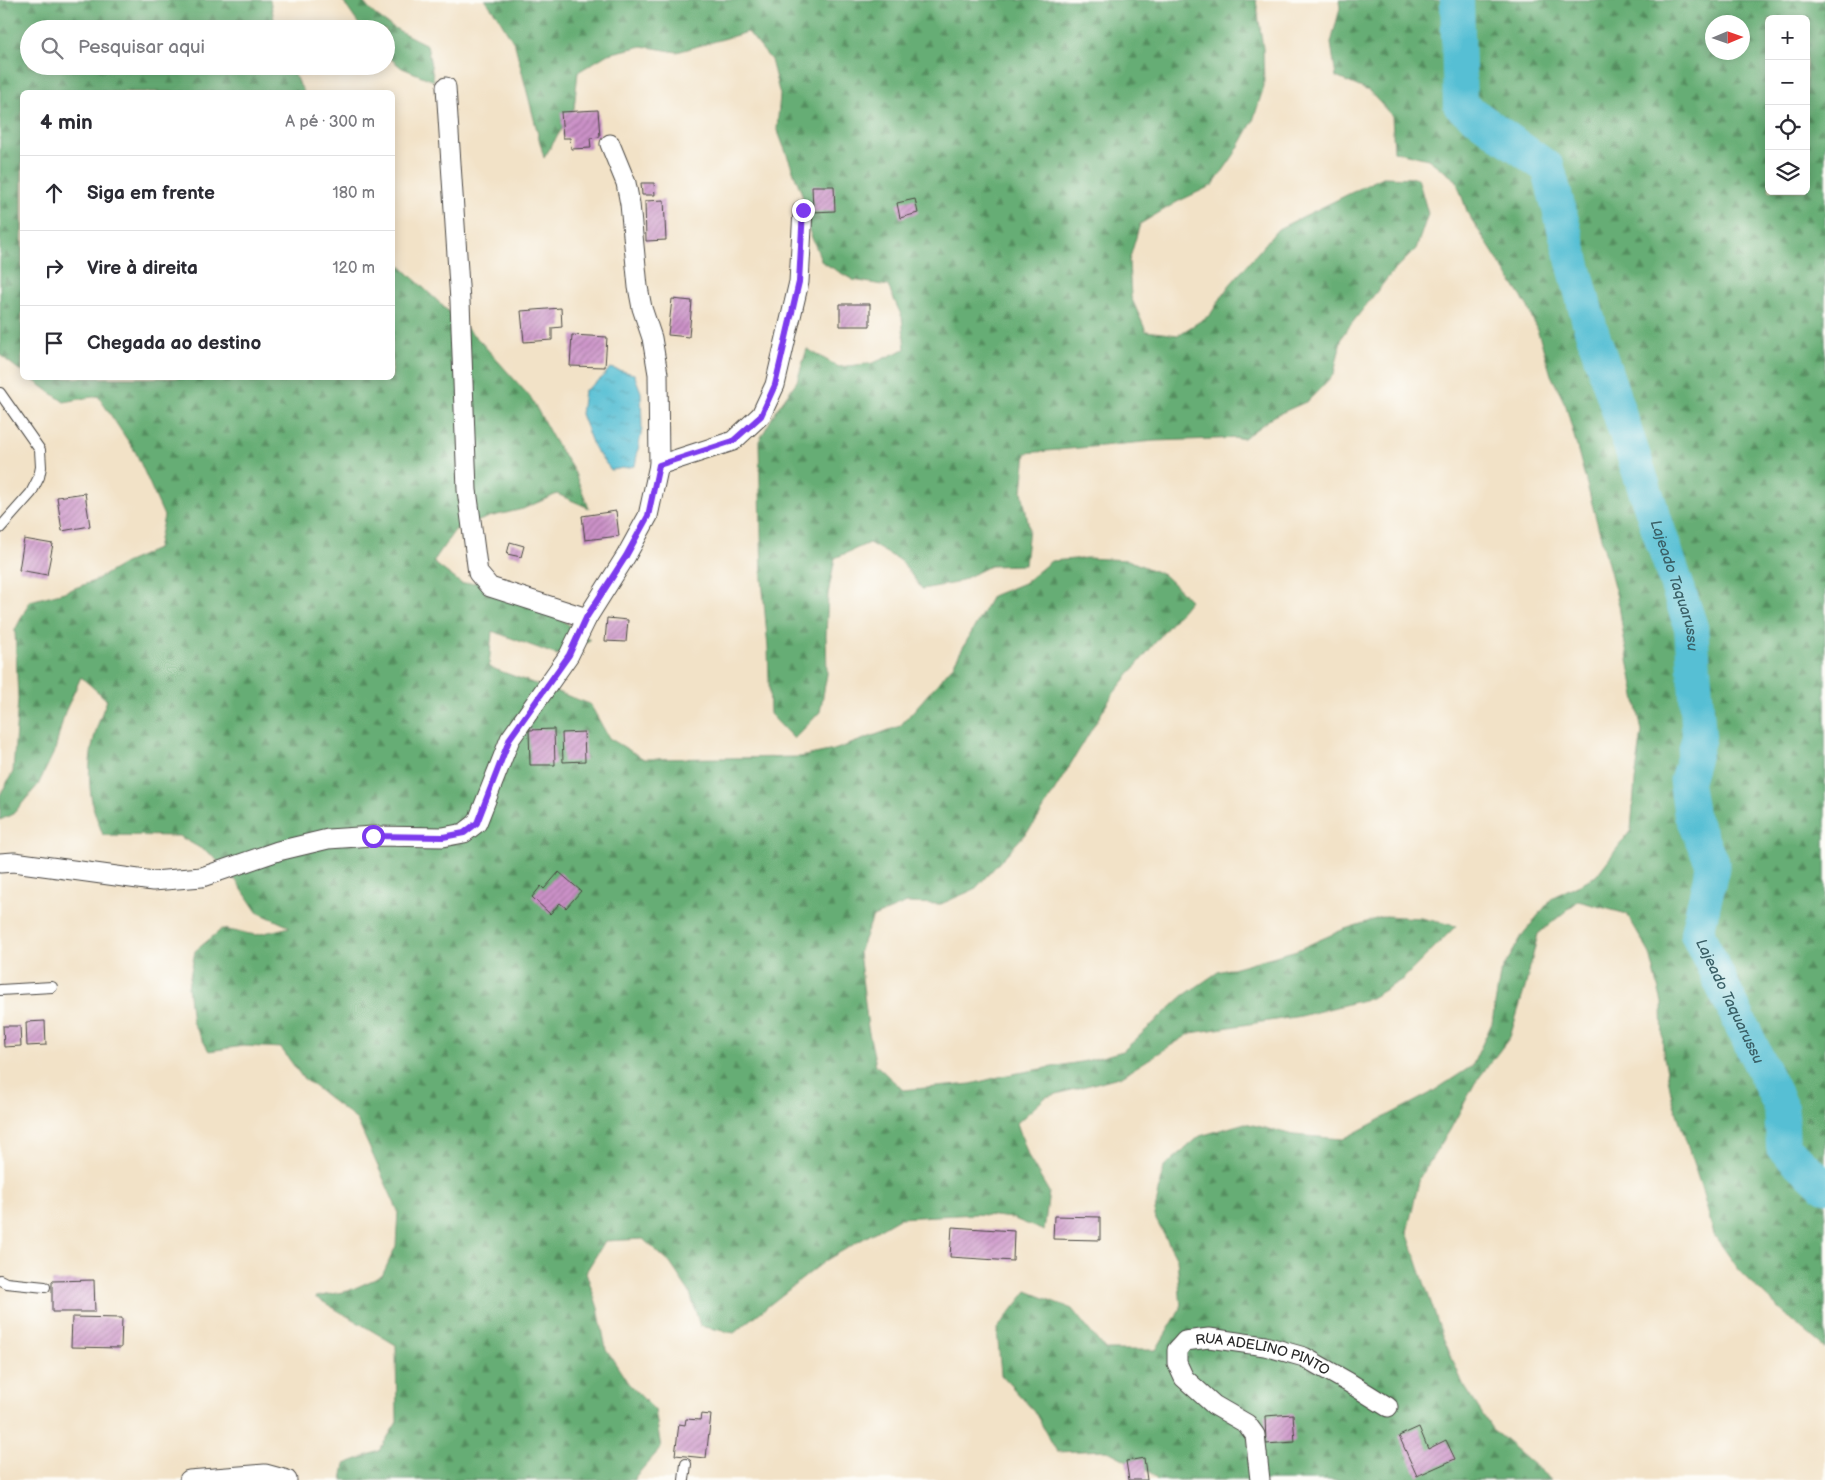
<!DOCTYPE html>
<html lang="pt">
<meta charset="utf-8">
<style>
:root{--surface:#fff;--page:#f2f2f3;--text:#2b2b33;--muted:#7c7c81;--line:#e1e1e2}
body{margin:0;font-family:"Balsamiq Sans",sans-serif;background:var(--page);color:var(--text)}
.controls{position:absolute;right:15px;top:15px;display:grid;overflow:hidden;border-radius:8px;box-shadow:0 2px 12px #0003}
.controls button{width:45px;height:45px;display:grid;place-items:center;padding:0;border:0;border-bottom:1px solid var(--line);background:var(--surface);color:var(--text);font:25px sans-serif}
.compass{position:absolute;left:1705px;top:15px;width:45px;height:45px;border-radius:50%;background:var(--surface);box-shadow:0 2px 12px #0003;rotate:88deg}
.stop{position:absolute;width:15px;height:15px;margin:-11px;border:4px solid #7c3aed;border-radius:50%;background:#fff}
.stop.end{background:#7c3aed;border-color:#fff;box-shadow:0 1px 5px #0008}
.list{margin:0;padding:0;list-style:none}
h2{display:flex;justify-content:space-between;align-items:center;height:65px;margin:0;padding:0 20px;font-size:21px}
h2 small{font-size:16px;font-weight:400;color:var(--muted)}
.list li{display:grid;grid-template-columns:32px 1fr auto;gap:15px;align-items:center;box-sizing:border-box;height:75px;padding:0 20px;border-top:1px solid var(--line)}
.list b{display:block;font-size:19px;white-space:nowrap}
.list em{font-size:16px;font-style:normal;color:var(--muted)}
.icon{flex:none;width:28px;height:28px;fill:none;stroke:currentColor;stroke-width:2;stroke-linecap:round;stroke-linejoin:round}
.map{position:relative;flex:none;width:1825px;height:1480px;overflow:hidden}
.search{position:absolute;background:var(--surface);box-shadow:0 2px 12px #0003;left:20px;top:20px;width:375px;height:55px;display:flex;align-items:center;gap:12px;box-sizing:border-box;padding:0 18px;border-radius:28px;color:var(--muted);font-size:19px}
.panel{position:absolute;background:var(--surface);box-shadow:0 2px 12px #0003;left:20px;top:90px;width:375px;height:290px;border-radius:8px}
.map>svg:first-child{display:block}
.forest{fill:url(#forest-firs);stroke:#486c50;fill-rule:evenodd}
.water{fill:url(#water-ripples);stroke:#417580}
.lines{fill:none;stroke-linecap:round;stroke-linejoin:round}
.river{stroke:#57bfd4;stroke-width:34}
.building{fill:url(#building-hatch)}
.service-casing{stroke:#494642;stroke-width:12}
.minor-casing{stroke:#494642;stroke-width:21}
.service{stroke:#fff;stroke-width:10}
.minor{stroke:#fff;stroke-width:19}
.route{stroke:#7c3aed;stroke-width:6}
.labels{text-anchor:middle;dominant-baseline:central;stroke-width:4;stroke-linejoin:round;paint-order:stroke}
.street-label{font-size:14px;fill:#2b2b2b;stroke:#fdfcf7}
.water-label{font-size:15px;font-style:italic;fill:#3a5f66;stroke:#fdfcf7}
</style>
<div class="map">
<svg width="1825" height="1480" viewBox="0 0 1825 1480">
<defs>
<pattern id="forest-firs" width="22" height="20" patternUnits="userSpaceOnUse" patternTransform="scale(1.25)"><rect width="22" height="20" fill="#66ad74"/><path d="M5 1l3.5 6h-7zM16 11l3.5 6h-7z" fill="#548d5f"/></pattern>
<pattern id="water-ripples" width="26" height="14" patternUnits="userSpaceOnUse" patternTransform="scale(1.25)"><rect width="26" height="14" fill="#57bfd4"/><path d="M2 4q2-2 4 0t4 0M15 11q2-2 4 0t4 0" fill="none" stroke="#489bac"/></pattern>
<pattern id="building-hatch" width="6" height="6" patternUnits="userSpaceOnUse" patternTransform="scale(1.25)"><rect width="6" height="6" fill="#cb91c7"/><path d="M-1 1l2-2M0 6l6-6M5 7l2-2" fill="none" stroke="#a577a2"/></pattern>
</defs>
<rect width="100%" height="100%" fill="#fdfcf7"/>
<filter id="ink" filterUnits="userSpaceOnUse"><feTurbulence type="fractalNoise" baseFrequency=".02" numOctaves="2"/><feDisplacementMap in="SourceGraphic" scale="10" xChannelSelector="R" yChannelSelector="G"/><feConvolveMatrix kernelMatrix="1 2 1 2 8 2 1 2 1" color-interpolation-filters="sRGB"/></filter>
<filter id="wash" filterUnits="userSpaceOnUse"><feTurbulence type="fractalNoise" baseFrequency=".0096" numOctaves="4" result="noise"/><feDisplacementMap in="SourceGraphic" scale="20" xChannelSelector="R" yChannelSelector="G"/><feGaussianBlur stdDeviation="1.12" result="paint"/><feColorMatrix in="noise" values="0 0 0 0 0 0 0 0 0 0 0 0 0 0 0 0 0 1.4 0 .05"/><feComposite in="paint" operator="in"/></filter>
<g filter="url(#wash)">
<rect width="100%" height="100%" fill="#f2e2c7"/>
<path class="forest" d="M0 0H270L276 29H29V66H289L304 92H22V372L0 355Z
M342 0H362C375 21 406 34 427 45L434 81 402 68 386 55V29H362Z
M485 0H1256L1263 48 1264 86 1253 121 1234 155 1213 185 1177 202 1140 224 1129 261 1131 297 1146 331 1178 335 1210 315 1228 287 1278 229 1383 177 1418 178 1428 214 1416 249 1389 276 1342 336 1334 374 1308 401 1274 416 1244 438 1155 441 1026 453 1022 491 1029 528 1025 565 990 566 956 583 922 589 901 561 869 543 835 558 828 594 826 636 827 674 820 712 794 739 770 714 768 648 762 579 759 441 777 409 797 381 807 349 839 367 873 363 905 349 902 317 888 286 853 280 822 262 808 228 802 194 777 129 780 95 771 60 748 32 677 52 642 46 608 54 578 72 574 109 544 158 515 45 497 15Z
M1339 0H1825V1348L1777 1307 1742 1274 1714 1235 1702 1190 1672 1098 1663 1052 1662 1003 1650 954 1627 914 1578 901 1538 934 1525 988 1510 1037 1475 1083 1450 1130 1420 1177 1407 1232 1442 1335 1463 1384 1492 1429 1551 1480H1157L1151 1473 1106 1450 1057 1452 1034 1411 1001 1375 997 1329 1027 1291 1072 1309 1105 1350H1156L1181 1308 1177 1259 1154 1216 1164 1167 1200 1136 1245 1123 1294 1135 1343 1139 1429 1094 1472 1066 1492 1023 1500 974 1523 934 1553 897 1596 876 1631 830 1635 781 1642 732 1624 639 1619 605 1566 406 1551 375 1541 341 1528 307 1468 214 1456 180 1428 159 1394 151 1392 116 1369 91 1336 77 1331 43 1340 8ZM1769 19H1806V191H1769ZM1712 22H1742V52H1712Z
M393 259 480 341 531 398 554 440 574 471 589 508 557 494 523 509 489 517 455 530 433 562 462 584 497 579 531 592 558 617 590 640 557 655 492 631 489 667 590 704 609 738 644 759 800 757 834 750 900 726 952 667 992 596 1024 583 1051 561 1087 558 1128 560 1164 575 1190 600 1113 694 1035 823 975 889 941 904 907 903 873 917 859 952 868 1028 876 1065 903 1090 971 1084 1007 1075 1086 1061 1123 1051 1183 996 1218 972 1297 950 1342 930 1385 916 1421 918 1456 926 1403 979 1371 998 1301 1016 1191 1033 1122 1076 1046 1097 1017 1123 1029 1158 1049 1192 1044 1231 1012 1218 976 1214 899 1218 825 1261 734 1333 700 1326 690 1293 670 1263 643 1239 605 1241 586 1272 598 1308 606 1349 628 1383 655 1410 661 1448 636 1476 635 1480H342L345 1464 379 1451 397 1422 396 1345 315 1297 348 1291 382 1276 396 1246 398 1211 357 1120 302 1077 281 1048 243 1046 209 1051 192 1022 188 987 195 951 222 929 256 935 290 927 257 912 237 882 212 855 179 836 103 835C99 824 94 813 92 802 85 764 93 734 107 700L81 677 65 712 55 750 38 785 13 814 0 820V795L13 772 18 699 15 630 30 601 64 592 94 581 125 563 157 549 164 516 136 453 98 396 64 402 30 378H392Z"/>
<path class="water" d="M610 368 634 374 641 392 642 429 635 466 611 470 594 448 581 414 584 391 602 378Z"/>
<g class="lines">
<path class="river" id="s1" d="M1457 0 1460 105 1548 168 1590 326 1691 627 1699 737 1686 783 1691 815 1713 865 1697 933 1781 1107 1783 1147 1825 1186"/>
</g>
<g id="blocks">
<path class="building" d="M598 110 600 137 590 138 591 148 571 149 570 138H563L561 112Z
M641 183H654L655 195H642Z
M812 186H834L835 211 813 212Z
M915 199 918 213 900 218 897 203Z
M664 200 666 240 646 241 645 201Z
M672 299 692 301 689 337 668 335Z
M840 304H870V326H840Z
M561 308 562 327 552 328V340L524 342 521 311Z
M572 335 607 337 605 367 570 366Z
M85 493 90 526 62 531 57 497Z
M616 511 619 536 585 540 582 516Z
M24 539 53 544 47 575 19 570Z
M510 542 524 546 521 557 507 554Z
M607 618 628 620 626 642 605 641Z
M554 729 555 765H530L529 730Z
M584 732 585 761 563 762 562 733Z
M559 872 581 891 566 908 560 903 550 914 532 897 541 886 544 889Z
M45 1021 46 1045 27 1046 26 1022Z
M3 1026H20L21 1046 4 1047Z
M1054 1216 1100 1217V1240L1053 1239Z
M952 1227 1014 1231 1013 1261 950 1257Z
M94 1280 95 1312H52V1281Z
M72 1317 122 1318 121 1348 71 1347Z
M701 1414 711 1415 706 1458 675 1455 679 1424 685 1425 686 1419 700 1420Z
M1293 1414 1295 1442 1266 1444 1265 1416Z
M1419 1427 1428 1449 1446 1440 1455 1459 1417 1476 1399 1436Z
M1144 1458 1147 1480H1129L1126 1461Z"/>
</g>
</g>
<g filter="url(#ink)">
<use href="#blocks" fill-opacity="0" stroke="#494642" stroke-width="1"/>
<g class="lines">
<defs>
<path id="service" d="M0 393 40 450 41 467 39 477 31 493 0 528
M0 990 52 987
M0 1280 6 1283 45 1287
M684 1480 686 1464"/>
<g id="minor">
<path d="M446 87 460 301 467 490 478 573 490 587 587 618"/>
<path d="M659 465 733 441 761 415 775 385 799 282 803 210"/>
<path d="M0 863 14 862 153 881 202 877 278 851 328 839 373 836 443 837 464 833 477 823 510 739 569 655 587 618 626 556 648 516 659 465 658 374 652 338 642 308 638 287 630 204 626 183 610 144"/>
<path d="M189 1480 265 1474 287 1480"/>
<path id="s2" d="M1260 1480 1255 1435 1247 1424 1214 1405 1184 1378 1177 1363V1350L1185 1341 1209 1338 1265 1346 1304 1357 1348 1382 1388 1407"/>
</g>
</defs>
<use href="#service" class="service-casing"/>
<use href="#minor" class="minor-casing"/>
<use href="#service" class="service"/>
<use href="#minor" class="minor"/>
</g>
</g>
<g class="lines" filter="url(#ink)">
<path class="route" d="M373 836 443 837 464 833 477 823 510 738 569 655 586 618 626 556 648 516 659 465 733 441 761 416 775 385 799 282 803 210"/>
</g>
<g class="labels">
<g class="street-label">
<text stroke="none"><textPath href="#s2" startOffset="259">RUA ADELINO PINTO</textPath></text>
</g>
<g class="water-label">
<text stroke="none"><textPath href="#s1" startOffset="650">Lajeado Taquarussu</textPath></text>
<text stroke="none"><textPath href="#s1" startOffset="1085">Lajeado Taquarussu</textPath></text>
</g>
</g>
</svg>
<div class="controls">
<button>+</button>
<button>−</button>
<button><svg class="icon" aria-label="locate" viewBox="0 0 24 24"><circle cx="12" cy="12" r="6"/><path d="M12 2v4M12 18v4M2 12h4M18 12h4"/></svg></button>
<button><svg class="icon" aria-label="layers" viewBox="0 0 24 24"><path d="M12 4l9 5-9 5-9-5zM3 14l9 5 9-5"/></svg></button>
</div>
<svg class="compass" viewBox="-18 -18 36 36"><path d="M0-13l5 13h-10z" fill="#e53935"/><path d="M0 13l5-13h-10z" fill="#7c7c81"/></svg>
<div class="stop" style="left:373px;top:836px"></div>
<div class="stop end" style="left:803px;top:210px"></div>
<div class="search"><svg class="icon" aria-label="search" viewBox="0 0 24 24"><circle cx="10" cy="10" r="6"/><path d="M15 15l6 6"/></svg>Pesquisar aqui</div>
<section class="panel">
<h2>4 min<small>A pé · 300 m</small></h2>
<ul class="list">
<li><svg class="icon" aria-label="ahead" viewBox="0 0 24 24"><path d="M12 20V5M6 11l6-6 6 6"/></svg><div><b>Siga em frente</b></div><em>180 m</em></li>
<li><svg class="icon" aria-label="right" viewBox="0 0 24 24"><path d="M7 20v-9h11M14 6l5 5-5 5"/></svg><div><b>Vire à direita</b></div><em>120 m</em></li>
<li><svg class="icon" aria-label="arrive" viewBox="0 0 24 24"><path d="M6 21V4h12l-3 4 3 4H6"/></svg><div><b>Chegada ao destino</b></div></li>
</ul>
</section>
</div>
